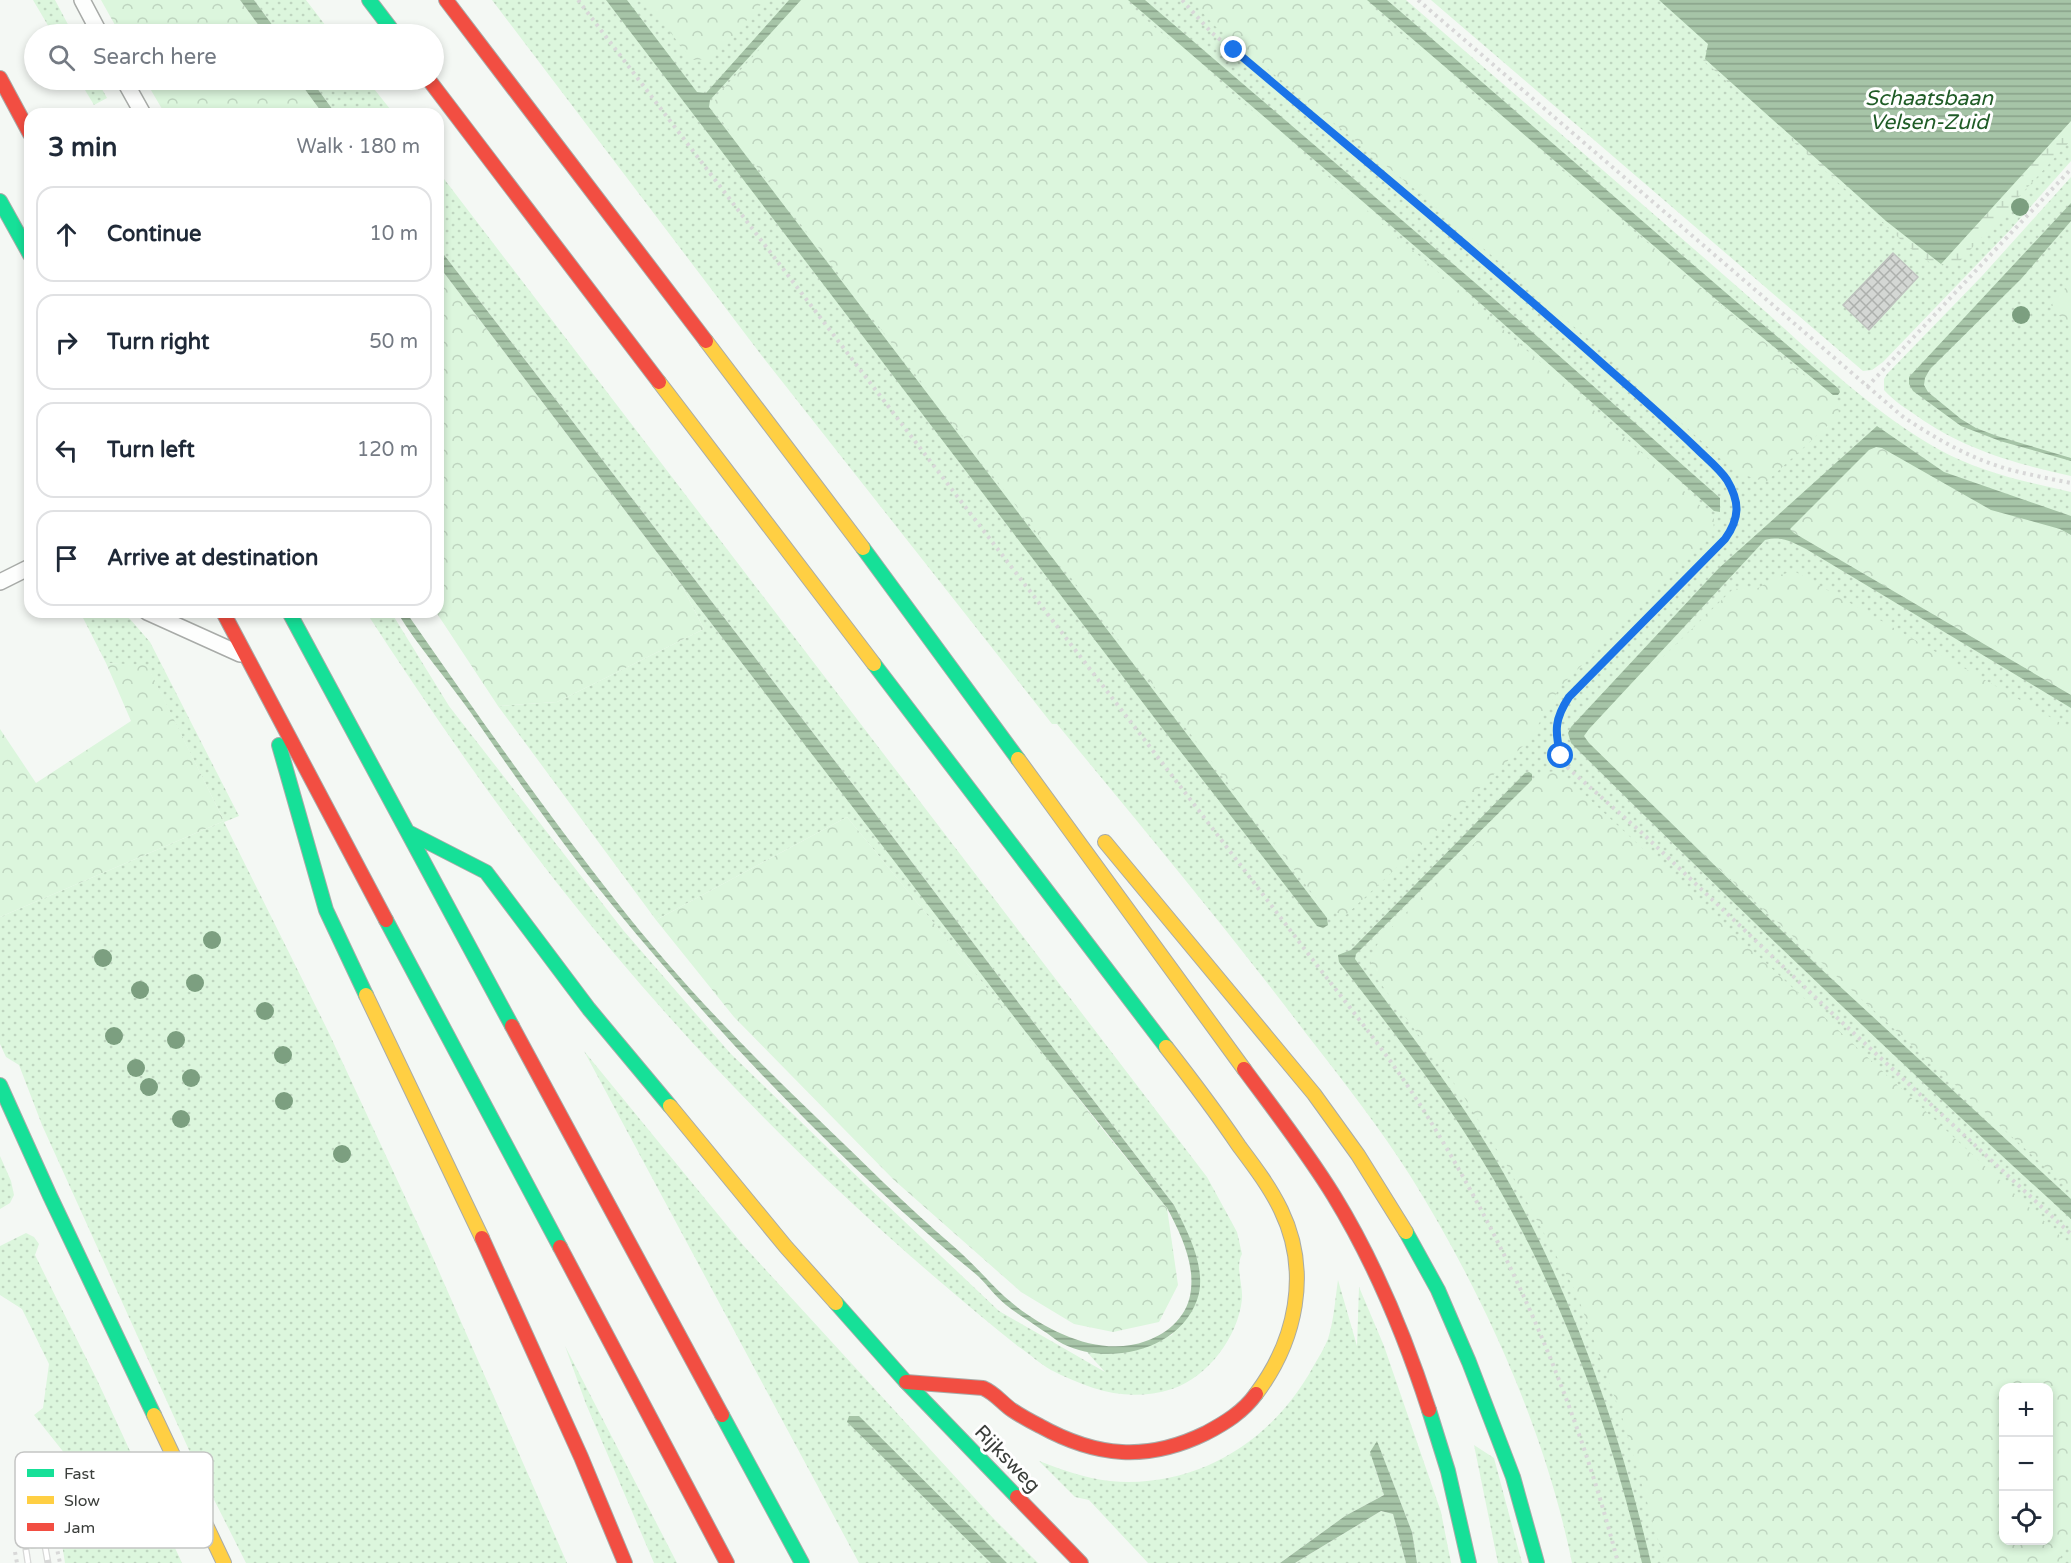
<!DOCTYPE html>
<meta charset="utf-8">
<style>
:root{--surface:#fff;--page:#f2f2f3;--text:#1f2937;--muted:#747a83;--line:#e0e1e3}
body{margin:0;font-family:"Varela Round",sans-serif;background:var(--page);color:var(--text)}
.controls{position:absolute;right:18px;bottom:18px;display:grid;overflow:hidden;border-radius:12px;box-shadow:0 3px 9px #0003}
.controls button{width:54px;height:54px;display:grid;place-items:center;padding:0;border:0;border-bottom:2px solid var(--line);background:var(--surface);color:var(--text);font:30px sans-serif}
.stop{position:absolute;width:18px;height:18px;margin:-14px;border:4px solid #1a73e8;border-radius:50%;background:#fff}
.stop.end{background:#1a73e8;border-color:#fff;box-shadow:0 2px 6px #0008}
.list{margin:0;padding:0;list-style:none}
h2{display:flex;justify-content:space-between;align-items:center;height:78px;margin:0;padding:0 24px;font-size:26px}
h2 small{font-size:20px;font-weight:400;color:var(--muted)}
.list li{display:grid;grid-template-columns:39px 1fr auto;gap:18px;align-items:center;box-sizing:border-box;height:96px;margin:0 12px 12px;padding:0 12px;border:2px solid var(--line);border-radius:18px}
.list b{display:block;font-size:22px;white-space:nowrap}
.list em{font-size:20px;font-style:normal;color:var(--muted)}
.icon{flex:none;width:33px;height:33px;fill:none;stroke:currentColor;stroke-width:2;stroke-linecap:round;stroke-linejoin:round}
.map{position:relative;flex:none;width:2071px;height:1563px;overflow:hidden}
.search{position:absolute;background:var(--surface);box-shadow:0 3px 9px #0003;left:24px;top:24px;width:420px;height:66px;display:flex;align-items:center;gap:15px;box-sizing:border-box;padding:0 21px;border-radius:33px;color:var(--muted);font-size:22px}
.panel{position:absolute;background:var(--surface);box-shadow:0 3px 9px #0003;left:24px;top:108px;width:420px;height:510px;border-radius:18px}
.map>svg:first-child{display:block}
.grass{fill:url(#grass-dots);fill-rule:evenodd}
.forest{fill:url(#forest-crowns);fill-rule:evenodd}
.wetland{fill:url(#wetland-marsh)}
.water{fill:url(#water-rules)}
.building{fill:url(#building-cross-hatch);stroke:#bfc2bf;stroke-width:1.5}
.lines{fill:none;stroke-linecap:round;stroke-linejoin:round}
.lane-casing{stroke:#a8aba8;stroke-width:18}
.fast-casing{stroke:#a8aba8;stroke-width:16}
.slow-casing{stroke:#a8aba8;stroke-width:16}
.jam-casing{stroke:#a8aba8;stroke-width:16}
.path{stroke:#d8d8d8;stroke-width:4;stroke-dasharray:3 4.5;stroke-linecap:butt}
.lane{stroke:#fdfefd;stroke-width:15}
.fast{stroke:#16e098;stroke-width:14}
.slow{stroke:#ffcf43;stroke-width:14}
.jam{stroke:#f24e42;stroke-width:14}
.rail-casing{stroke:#d7d8d7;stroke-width:7}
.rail{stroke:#fff;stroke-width:4.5;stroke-dasharray:14;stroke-linecap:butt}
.tree{fill:#7c9f80}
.route{stroke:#1a73e8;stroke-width:8}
.labels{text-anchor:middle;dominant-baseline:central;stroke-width:6;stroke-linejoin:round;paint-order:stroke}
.street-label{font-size:20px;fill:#3b3e3b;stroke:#fff}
.water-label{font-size:21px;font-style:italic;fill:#205c27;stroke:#fff}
.key{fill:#fff;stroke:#c4c5c4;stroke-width:1.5}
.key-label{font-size:16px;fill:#3b3e3b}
</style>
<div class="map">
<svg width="2071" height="1563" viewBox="0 0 2071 1563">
<defs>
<pattern id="grass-dots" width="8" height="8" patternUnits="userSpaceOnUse" patternTransform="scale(1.5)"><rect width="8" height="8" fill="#dcf6dd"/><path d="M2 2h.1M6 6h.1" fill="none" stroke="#bed4bf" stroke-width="1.8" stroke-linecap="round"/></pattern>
<pattern id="forest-crowns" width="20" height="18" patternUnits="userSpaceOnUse" patternTransform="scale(1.5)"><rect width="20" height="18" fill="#dcf6dd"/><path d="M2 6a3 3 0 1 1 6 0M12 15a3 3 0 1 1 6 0" fill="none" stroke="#bed4bf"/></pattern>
<pattern id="wetland-marsh" width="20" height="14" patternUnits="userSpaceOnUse" patternTransform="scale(1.5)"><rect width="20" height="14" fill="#dcf6dd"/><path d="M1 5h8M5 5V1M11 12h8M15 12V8" fill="none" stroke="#bed4bf"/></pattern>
<pattern id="water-rules" width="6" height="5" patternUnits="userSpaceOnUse" patternTransform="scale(1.5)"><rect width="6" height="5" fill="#a6c4a7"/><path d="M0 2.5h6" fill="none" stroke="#88a189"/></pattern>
<pattern id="building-cross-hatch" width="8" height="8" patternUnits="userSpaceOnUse" patternTransform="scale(1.5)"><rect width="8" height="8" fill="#d4d7d4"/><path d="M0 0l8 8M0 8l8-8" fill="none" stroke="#adb0ad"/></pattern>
</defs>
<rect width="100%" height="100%" fill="#f4f8f4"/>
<path class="grass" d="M33 0H55L73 34H53Z
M254 0H306L332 34H279Z
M492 0H1406C1518 97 1630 193 1741 290 1805 345 1864 407 1938 449 1979 472 2026 482 2071 492V1563H1572C1545 1429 1483 1293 1411 1177 1380 1128 1344 1082 1308 1036 1227 929 1142 827 1057 724H1052L762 356ZM2004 1388H2048V1540H2004Z
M1431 0H2071V161L2010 230 1883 362 1872 370 1863 371Z
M79 80H97L107 98 94 105Z
M311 80H367L394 114H336Z
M438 171 1207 1177 1237 1232 1242 1254C1235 1267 1243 1284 1242 1299 1238 1337 1208 1377 1172 1389 1127 1403 1091 1390 1051 1370 1040 1364 1030 1354 1019 1347 991 1325 964 1302 937 1279 798 1160 670 1027 557 883 489 796 426 704 366 612H391L449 706 623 930 730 1053 866 1185 999 1311 1105 1372 1086 1351 1113 1353 1130 1351 1172 1335C1180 1320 1195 1301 1199 1285 1204 1269 1182 1220 1174 1205L1021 1006 858 791 438 247Z
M2071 177V476C2016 464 1963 449 1917 416 1905 408 1894 401 1884 390V379L1887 374 1982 276Z
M681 584 1110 1139 847 817 656 920 498 706 557 702 704 629Z
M80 612H121L130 619 150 642 239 816 224 822 328 1031 426 1242 567 1563H246L189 1450 42 1125 19 1065 6 1057 0 1044V917L224 821 147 666 106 663Z
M584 1051 743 1245 993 1518 1038 1563H859Z
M0 1156 11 1181 14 1195 10 1203 0 1209Z
M26 1233 34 1237 39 1244 35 1255 98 1382 182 1563H65L62 1544 31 1549 29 1540 91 1528 81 1474 34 1415 43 1408 49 1364 22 1309 0 1295V1246Z
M1338 1280 1357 1346 1359 1287 1384 1346 1441 1512 1451 1563H1417L1412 1532 1377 1442 1374 1465 1384 1495 1345 1516 1280 1563H1148L1089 1500 1075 1497 1039 1461C1062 1470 1085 1478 1110 1481 1196 1489 1272 1442 1313 1367 1318 1358 1324 1349 1328 1339 1334 1320 1335 1300 1338 1280Z
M565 1346 677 1563H654L586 1404Z
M1474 1445 1494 1458 1522 1563H1498Z
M1381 1511 1393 1514 1406 1563H1295Z"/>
<path class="forest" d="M101 0H240L265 34H120Z
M645 0H765L712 59 692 60Z
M805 0H1123C1322 170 1520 342 1714 518L1713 534 1560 687 1530 739 1436 831 1346 915 1325 910 715 112 712 105 721 91Z
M1191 0H1361L1838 404 1839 415 1766 482 1735 472 1616 363 1417 191 1215 26Z
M145 80H298L323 114H165Z
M438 265 681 584 704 629 557 702 498 706 436 612H438Z
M2071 281V324H2066L2051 305Z
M1876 447 1882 448 2071 535V695L1794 533 1790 529 1869 450Z
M1794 571 2071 729V1191L1691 843 1589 743 1584 736 1589 729 1733 589 1758 588 1780 575Z
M106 663 147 665 224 821 0 917V729L36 783 131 721Z
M1559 771 2071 1246V1541L2062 1551 2060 1563H1665L1623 1420 1576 1292 1509 1169 1462 1094 1370 969 1372 953 1382 937 1545 772ZM2004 1388H2048V1540H2004Z
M847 817 1167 1208 1178 1285 1159 1322 1113 1332 1074 1324 1021 1292 894 1180 734 1017 656 920Z"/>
<path class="wetland" d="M1707 59 2071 107V140L1960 261C1935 271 1929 262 1910 248L1703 60Z"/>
<path class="water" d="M240 0H254L279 34H265Z
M606 0H627L697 92 706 93 789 0H801L710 100 709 107 1327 918 1328 925 1323 928 1317 926 1166 733Z
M1128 0H1145L1522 323 1720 498V512L1714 511 1453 279Z
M1367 0H1387C1538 130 1687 261 1839 389L1840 392 1838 395H1833L1724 306Z
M1659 0H2071V121L1941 264 1886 221 1705 59 1708 44Z
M298 80H311L336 114H323Z
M2071 203V221L2021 279 1930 369 1925 378 1924 385 1928 392 1961 419 1976 428 1997 436 2071 458V461L2000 441 1961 426 1913 391 1909 384V377Z
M438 247 858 791 1021 1006 1174 1205C1188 1232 1208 1270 1197 1300 1179 1351 1108 1366 1063 1344 1055 1340 1049 1334 1042 1330 1030 1321 1017 1314 1006 1305 996 1297 988 1286 979 1277 970 1269 960 1261 950 1253 827 1149 716 1031 613 906 562 845 517 779 471 713 447 679 419 648 397 612H406C474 710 543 808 616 901 677 979 746 1050 817 1118 862 1161 905 1205 952 1245 971 1261 987 1280 1005 1297 1040 1328 1098 1359 1146 1341 1169 1333 1189 1315 1191 1289 1194 1261 1180 1232 1167 1208L1025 1031 681 584 438 265Z
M1877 426 1944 472 2071 516V535L2060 529 1991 510 1882 448 1876 447 1869 450 1790 529 1794 533 2071 695V708L1806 549C1791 541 1782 536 1765 540L1589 729 1584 736 1589 743 1821 969 2071 1199V1219C1901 1064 1734 905 1571 743L1568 733 1571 727 1719 568Z
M1529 772 1532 774V780L1356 954 1355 959C1406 1029 1460 1097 1503 1172 1572 1293 1619 1428 1651 1563H1642C1609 1422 1558 1284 1482 1160 1440 1091 1389 1026 1339 962L1338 955 1351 950 1525 773Z
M849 1416H859L1007 1563H991L847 1422Z
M1377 1441 1412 1532 1417 1563H1406L1393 1514 1381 1511 1295 1563H1280L1345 1516 1384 1495 1370 1452Z"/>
<path class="building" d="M1893 253 1918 277 1869 330 1843 305Z"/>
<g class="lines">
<defs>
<path id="lane" d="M82 0 100 34
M124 80 143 114
M0 582 30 567
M147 612 240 654"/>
<path id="fast" d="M369 0 395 34
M0 201 30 255
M863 548 1018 759
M289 612 512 1026
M874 664 1166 1047
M279 745 326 910 366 995
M408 832 486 872 589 1009 670 1106
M386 920 560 1247
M0 1085 50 1196 154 1415
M1406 1232 1438 1290 1469 1362 1513 1477 1537 1563
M836 1303 906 1382 1017 1497
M1429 1410 1448 1471 1469 1563
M722 1415 802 1563"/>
<path id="slow" d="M706 341 863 548
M659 382 874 664
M1018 759 1244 1069
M1105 842 1314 1094 1358 1155 1406 1232
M366 995 482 1238
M1166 1047C1191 1079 1216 1112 1239 1146 1254 1166 1270 1187 1281 1210 1311 1272 1296 1341 1256 1394
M670 1106 786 1247 836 1303
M154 1415 224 1563"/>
<path id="jam" d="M446 0 706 341
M0 78 30 134
M429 80 659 382
M223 612 386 920
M512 1026 722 1415
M1244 1069C1275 1111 1307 1152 1334 1196 1375 1263 1405 1336 1429 1410
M482 1238 581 1457 625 1563
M560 1247 727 1563
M906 1382 983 1388C995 1393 1002 1403 1012 1410 1021 1416 1030 1421 1040 1426 1096 1457 1147 1462 1206 1433 1225 1423 1243 1412 1256 1394
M1017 1497 1081 1563"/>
</defs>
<use href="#lane" class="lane-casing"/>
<use href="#fast" class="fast-casing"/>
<use href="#slow" class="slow-casing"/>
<use href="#jam" class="jam-casing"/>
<path class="path" d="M578 0C747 222 916 443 1086 664 1158 757 1229 850 1300 943 1340 996 1383 1047 1419 1103 1509 1245 1576 1400 1618 1563
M1182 0 1211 32 1570 334 1680 432 1717 468 1726 478 1736 502 1737 514 1734 526 1725 539 1569 697C1552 723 1553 742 1568 768L1641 832 1833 1014 2071 1234
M1418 0 1902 416C1936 439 1971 459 2011 470 2031 475 2051 479 2071 483
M1867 387 2071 169
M56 1544 60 1563
M15 1552 17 1563"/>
<use href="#lane" class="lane"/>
<use href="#fast" class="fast"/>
<use href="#slow" class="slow"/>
<use href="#jam" class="jam"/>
<defs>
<path id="rail" d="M45 1546 48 1563
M26 1550 28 1563"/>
</defs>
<use href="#rail" class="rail-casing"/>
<use href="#rail" class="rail"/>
</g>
<g class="tree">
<circle cx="2020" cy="207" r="9"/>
<circle cx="2021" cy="315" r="9"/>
<circle cx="212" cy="940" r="9"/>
<circle cx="103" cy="958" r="9"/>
<circle cx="195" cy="983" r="9"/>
<circle cx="140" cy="990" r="9"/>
<circle cx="265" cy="1011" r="9"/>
<circle cx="114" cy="1036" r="9"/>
<circle cx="176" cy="1040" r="9"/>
<circle cx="283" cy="1055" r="9"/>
<circle cx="136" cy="1068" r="9"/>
<circle cx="191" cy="1078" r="9"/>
<circle cx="149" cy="1087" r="9"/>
<circle cx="284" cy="1101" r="9"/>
<circle cx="181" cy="1119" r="9"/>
<circle cx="342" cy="1154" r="9"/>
</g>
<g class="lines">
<path class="route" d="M1234 50C1358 155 1483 257 1604 365 1635 392 1666 419 1695 447 1706 458 1719 468 1727 480 1740 502 1740 518 1725 539L1569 697C1555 718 1554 731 1561 756"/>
</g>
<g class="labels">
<g class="street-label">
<text transform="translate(1007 1459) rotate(46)">Rijksweg</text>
</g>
<g class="water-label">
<text x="1929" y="98">Schaatsbaan<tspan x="1929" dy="24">Velsen-Zuid</tspan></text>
</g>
</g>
<rect x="15" y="1452" width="198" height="96" rx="9" class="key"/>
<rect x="27" y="1469" width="27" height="8" fill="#16e098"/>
<rect x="27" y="1496" width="27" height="8" fill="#ffcf43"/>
<rect x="27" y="1523" width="27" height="8" fill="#f24e42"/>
<g class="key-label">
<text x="64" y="1479">Fast</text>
<text x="64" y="1506">Slow</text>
<text x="64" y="1533">Jam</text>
</g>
</svg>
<div class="controls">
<button>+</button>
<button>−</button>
<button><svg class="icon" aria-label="locate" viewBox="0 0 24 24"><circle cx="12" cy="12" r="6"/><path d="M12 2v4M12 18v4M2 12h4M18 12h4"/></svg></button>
</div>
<div class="stop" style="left:1561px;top:756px"></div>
<div class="stop end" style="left:1234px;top:50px"></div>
<div class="search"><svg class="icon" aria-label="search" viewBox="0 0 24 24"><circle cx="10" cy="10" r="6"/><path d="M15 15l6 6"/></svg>Search here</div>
<section class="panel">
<h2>3 min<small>Walk · 180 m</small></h2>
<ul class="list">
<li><svg class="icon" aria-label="ahead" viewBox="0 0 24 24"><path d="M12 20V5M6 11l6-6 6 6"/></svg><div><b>Continue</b></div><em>10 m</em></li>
<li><svg class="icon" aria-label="right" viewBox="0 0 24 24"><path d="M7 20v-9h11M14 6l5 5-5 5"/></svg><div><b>Turn right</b></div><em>50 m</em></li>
<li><svg class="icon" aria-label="left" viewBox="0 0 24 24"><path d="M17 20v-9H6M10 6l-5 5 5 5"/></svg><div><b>Turn left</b></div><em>120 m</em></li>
<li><svg class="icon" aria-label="arrive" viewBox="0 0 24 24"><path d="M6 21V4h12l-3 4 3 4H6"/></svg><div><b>Arrive at destination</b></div></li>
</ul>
</section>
</div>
